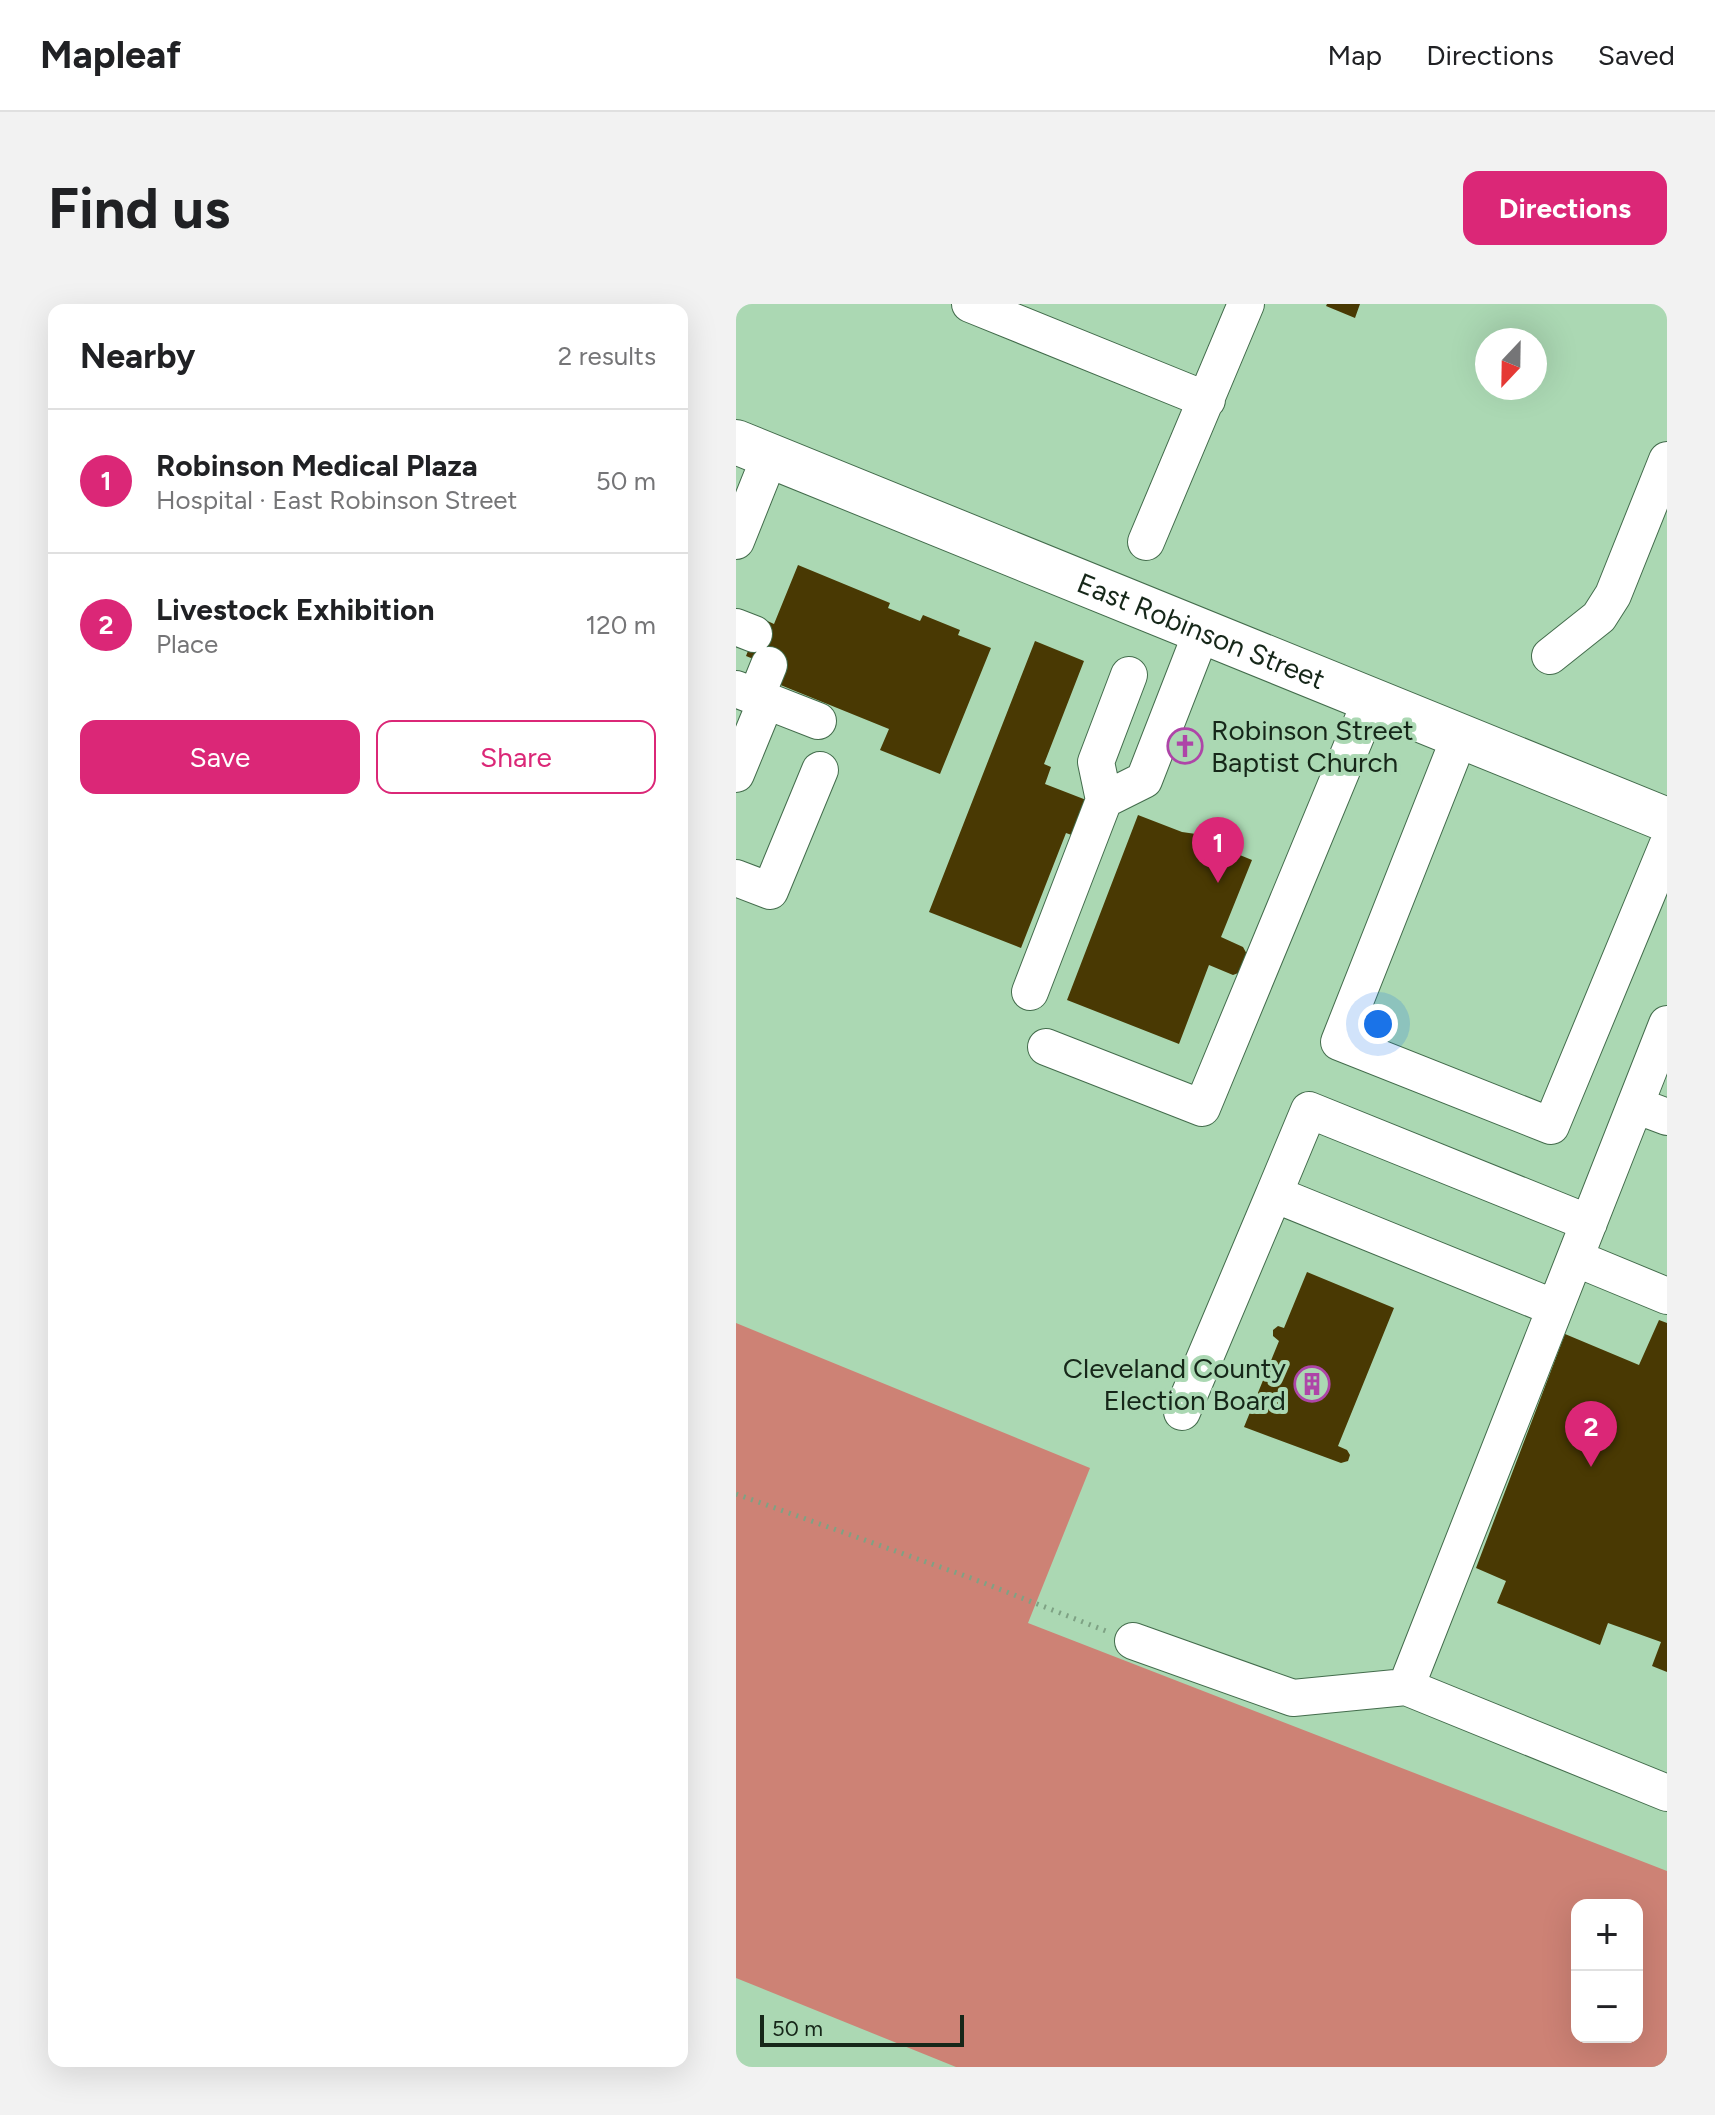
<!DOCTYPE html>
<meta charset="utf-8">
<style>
:root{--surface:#fff;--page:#f2f2f2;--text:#202124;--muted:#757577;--line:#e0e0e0;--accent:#db2777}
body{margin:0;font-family:Figtree,sans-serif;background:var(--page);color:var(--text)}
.controls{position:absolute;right:24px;bottom:24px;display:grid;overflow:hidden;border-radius:16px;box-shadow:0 8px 32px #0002}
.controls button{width:72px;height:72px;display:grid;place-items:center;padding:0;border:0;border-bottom:2px solid var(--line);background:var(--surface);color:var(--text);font:40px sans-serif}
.compass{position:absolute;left:739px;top:24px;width:72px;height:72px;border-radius:50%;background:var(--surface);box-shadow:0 8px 32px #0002;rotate:202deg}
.scale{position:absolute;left:24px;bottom:20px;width:204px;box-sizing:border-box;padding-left:8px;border:4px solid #162719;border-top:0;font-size:22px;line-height:28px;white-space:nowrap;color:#162719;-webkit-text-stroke:6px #abd8b3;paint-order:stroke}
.you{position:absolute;left:642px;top:720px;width:28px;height:28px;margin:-20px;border:6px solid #fff;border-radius:50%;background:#1a73e8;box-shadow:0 0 0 12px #1a73e833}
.badge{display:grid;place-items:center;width:52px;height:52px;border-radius:50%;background:var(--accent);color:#fff;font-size:26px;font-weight:700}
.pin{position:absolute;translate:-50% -66px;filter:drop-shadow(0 2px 4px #0008)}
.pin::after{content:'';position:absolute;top:42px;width:28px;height:24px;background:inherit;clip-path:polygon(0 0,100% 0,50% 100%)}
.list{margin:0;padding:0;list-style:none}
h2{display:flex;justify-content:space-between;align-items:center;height:104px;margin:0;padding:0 32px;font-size:34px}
h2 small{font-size:26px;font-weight:400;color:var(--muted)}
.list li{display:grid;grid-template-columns:52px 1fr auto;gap:24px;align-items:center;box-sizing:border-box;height:144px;padding:0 32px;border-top:2px solid var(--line)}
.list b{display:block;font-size:30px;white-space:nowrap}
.list p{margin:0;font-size:26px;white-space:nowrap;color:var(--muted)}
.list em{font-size:26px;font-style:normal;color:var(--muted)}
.actions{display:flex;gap:16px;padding:24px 32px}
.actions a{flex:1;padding:18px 0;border:2px solid var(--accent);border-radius:16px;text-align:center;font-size:28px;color:var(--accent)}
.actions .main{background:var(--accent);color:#fff}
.map{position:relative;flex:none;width:931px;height:1763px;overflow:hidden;border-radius:16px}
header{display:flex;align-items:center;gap:48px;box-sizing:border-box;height:112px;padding:0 40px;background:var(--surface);border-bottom:2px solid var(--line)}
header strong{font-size:38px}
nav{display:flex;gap:44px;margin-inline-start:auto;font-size:28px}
.intro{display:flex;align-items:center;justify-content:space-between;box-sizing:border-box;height:192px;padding:0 48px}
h1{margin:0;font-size:56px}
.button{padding:20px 36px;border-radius:16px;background:var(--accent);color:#fff;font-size:28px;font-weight:700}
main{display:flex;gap:48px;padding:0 48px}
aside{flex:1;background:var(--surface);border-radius:16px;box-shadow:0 8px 32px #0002}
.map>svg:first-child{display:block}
.green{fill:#cd8275;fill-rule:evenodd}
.building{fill:#493903}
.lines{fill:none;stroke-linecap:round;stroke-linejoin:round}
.minor-casing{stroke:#436c4c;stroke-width:38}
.major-casing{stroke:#436c4c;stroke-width:46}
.path{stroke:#7ea284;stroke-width:5;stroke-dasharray:2 6;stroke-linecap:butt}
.minor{stroke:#fff;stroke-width:36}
.major{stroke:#fff;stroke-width:44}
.labels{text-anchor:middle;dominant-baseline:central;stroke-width:8;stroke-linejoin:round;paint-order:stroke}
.street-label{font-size:28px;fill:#162719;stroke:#abd8b3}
.poi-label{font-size:28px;fill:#162719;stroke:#abd8b3;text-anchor:start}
</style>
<header>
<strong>Mapleaf</strong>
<nav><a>Map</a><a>Directions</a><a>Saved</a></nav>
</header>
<div class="intro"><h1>Find us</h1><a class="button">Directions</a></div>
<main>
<aside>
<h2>Nearby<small>2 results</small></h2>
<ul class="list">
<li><span class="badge">1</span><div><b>Robinson Medical Plaza</b><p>Hospital · East Robinson Street</p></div><em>50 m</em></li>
<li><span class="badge">2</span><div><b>Livestock Exhibition</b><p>Place</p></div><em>120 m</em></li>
</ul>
<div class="actions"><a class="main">Save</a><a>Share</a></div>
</aside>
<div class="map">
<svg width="931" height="1763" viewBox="0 0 931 1763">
<rect width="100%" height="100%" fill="#abd8b3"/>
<path class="green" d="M0 1019 354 1164 292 1319 931 1567V1763H220L0 1674ZM841 1601H901V1733H841Z"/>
<path class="building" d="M591 0H624L619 14 590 2Z
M62 261 154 299 152 304 184 317 187 311 224 326 222 331 255 344 204 470 144 446 153 425 42 380 47 367 10 352 25 314 38 320Z
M299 337 348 357 308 460 315 463 309 480 358 499 344 534 330 529 285 644 193 608Z
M402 511 446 528 460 530 472 538 516 556 485 633 507 643 512 652 505 668 497 671 473 661 443 740 331 696Z
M571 968 658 1004 602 1142 611 1146 614 1151 612 1157 605 1159 508 1123 543 1037 537 1032V1026L542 1022 548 1024Z
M923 1016 931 1019V1368L916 1362 925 1338 872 1319 864 1341 761 1299 770 1277 740 1264 829 1030 903 1061Z"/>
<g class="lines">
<defs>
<path id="minor" d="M234 0 471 96
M0 237 34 152
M410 238 510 0
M0 323 18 330
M814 352 863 313 877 291 931 156
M0 385 82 417
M20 393 33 361
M724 432 603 738 815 822 931 542
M0 470 30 397
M368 496 360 458 393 371
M0 574 34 587 84 466
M294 688 368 496 408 476 466 327
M310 743 466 804 635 396
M899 801 931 813
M839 954 931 992
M819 1004 538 890 573 806 853 919
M446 1108 538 890
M397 1337 557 1394 670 1383 931 1489
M670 1383 931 720"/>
<g id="major">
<path id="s1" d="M0 138 931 516"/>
</g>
</defs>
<use href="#minor" class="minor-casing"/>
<use href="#major" class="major-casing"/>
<path class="path" d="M0 1190 235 1274 370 1327"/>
<use href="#minor" class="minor"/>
<use href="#major" class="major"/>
</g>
<defs>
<symbol id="church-ring" viewBox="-11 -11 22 22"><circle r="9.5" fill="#abd8b3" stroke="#ae45a8" stroke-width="1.5"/><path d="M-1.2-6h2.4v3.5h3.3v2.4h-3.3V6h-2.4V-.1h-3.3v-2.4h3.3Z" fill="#ae45a8"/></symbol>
<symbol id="building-ring" viewBox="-11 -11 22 22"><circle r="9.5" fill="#abd8b3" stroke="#ae45a8" stroke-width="1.5"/><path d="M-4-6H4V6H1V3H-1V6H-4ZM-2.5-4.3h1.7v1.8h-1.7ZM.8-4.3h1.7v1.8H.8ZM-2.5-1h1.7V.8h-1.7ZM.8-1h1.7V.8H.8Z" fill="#ae45a8"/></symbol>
</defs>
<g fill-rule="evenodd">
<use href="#church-ring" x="429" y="422" width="40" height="40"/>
<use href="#building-ring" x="556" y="1060" width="40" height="40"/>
</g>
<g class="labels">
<g class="street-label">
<text stroke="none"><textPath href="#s1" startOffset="502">East Robinson Street</textPath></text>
</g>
<g class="poi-label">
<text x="475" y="426">Robinson Street<tspan x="475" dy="32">Baptist Church</tspan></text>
<text x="550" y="1064" text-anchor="end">Cleveland County<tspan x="550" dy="32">Election Board</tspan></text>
</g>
</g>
</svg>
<div class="controls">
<button>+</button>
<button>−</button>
</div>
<svg class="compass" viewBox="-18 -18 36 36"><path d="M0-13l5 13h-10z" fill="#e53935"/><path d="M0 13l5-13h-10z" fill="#757577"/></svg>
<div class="scale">50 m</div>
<div class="you"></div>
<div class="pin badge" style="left:482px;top:579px">1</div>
<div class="pin badge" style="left:855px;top:1163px">2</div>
</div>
</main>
